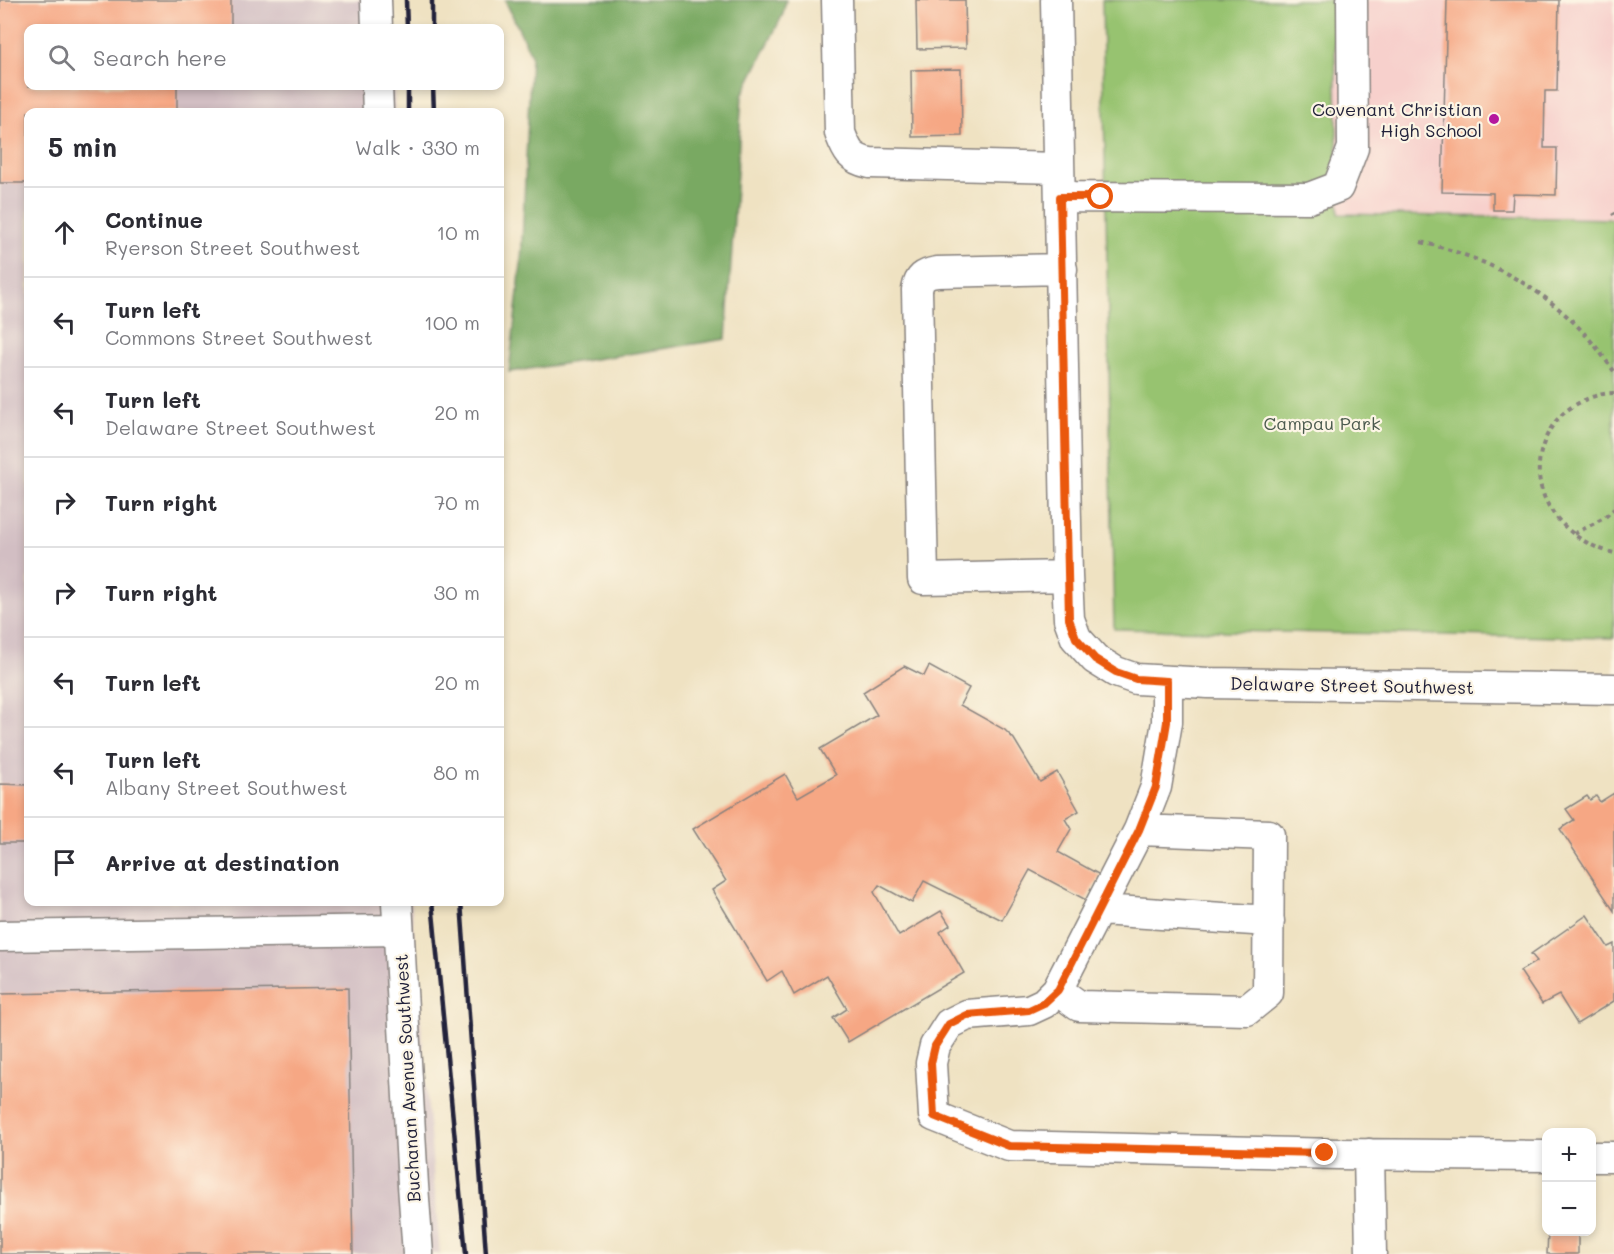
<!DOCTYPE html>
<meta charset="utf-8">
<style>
:root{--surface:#fff;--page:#f7f7f7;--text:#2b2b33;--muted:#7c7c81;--line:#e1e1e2}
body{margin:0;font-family:Mali,sans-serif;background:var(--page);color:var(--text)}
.controls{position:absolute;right:18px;bottom:18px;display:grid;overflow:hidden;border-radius:12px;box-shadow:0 3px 9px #0003}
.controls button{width:54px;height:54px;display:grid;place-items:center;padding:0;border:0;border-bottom:2px solid var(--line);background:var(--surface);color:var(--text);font:30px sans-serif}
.stop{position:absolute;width:18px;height:18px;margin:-14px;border:4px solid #ea580c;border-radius:50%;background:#fff}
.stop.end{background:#ea580c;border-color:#fff;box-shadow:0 2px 6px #0008}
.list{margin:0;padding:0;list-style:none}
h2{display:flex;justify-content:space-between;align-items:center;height:78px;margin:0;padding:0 24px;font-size:26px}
h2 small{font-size:20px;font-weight:400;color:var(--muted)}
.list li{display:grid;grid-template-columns:39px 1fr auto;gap:18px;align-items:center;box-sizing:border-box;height:90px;padding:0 24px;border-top:2px solid var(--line)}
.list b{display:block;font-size:22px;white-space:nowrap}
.list p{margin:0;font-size:20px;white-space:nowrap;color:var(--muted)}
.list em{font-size:20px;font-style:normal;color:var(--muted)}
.icon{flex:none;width:33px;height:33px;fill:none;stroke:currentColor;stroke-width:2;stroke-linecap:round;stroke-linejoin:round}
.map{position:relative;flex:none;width:1614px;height:1254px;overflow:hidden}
.search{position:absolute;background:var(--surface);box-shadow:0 3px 9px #0003;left:24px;top:24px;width:480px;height:66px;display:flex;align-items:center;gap:15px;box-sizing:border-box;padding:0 21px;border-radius:12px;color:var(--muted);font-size:22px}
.panel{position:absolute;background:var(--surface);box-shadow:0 3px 9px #0003;left:24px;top:108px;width:480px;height:798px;border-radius:12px}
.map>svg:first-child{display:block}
.built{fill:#f7d0cc}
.industrial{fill:#d2bec3}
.green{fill:#97c370;stroke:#5c7256;stroke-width:1.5}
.forest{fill:#79a962;stroke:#4e664e;stroke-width:1.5}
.building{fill:#f6a784}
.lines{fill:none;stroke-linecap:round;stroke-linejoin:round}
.minor-casing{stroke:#88827e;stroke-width:33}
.path{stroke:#88827e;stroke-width:4;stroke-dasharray:4.5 4.5;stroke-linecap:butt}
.minor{stroke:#fff;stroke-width:30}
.rail{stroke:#22223b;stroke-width:4.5}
.route{stroke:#ea580c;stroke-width:8}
.poi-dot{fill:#b5179e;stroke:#fcf5e5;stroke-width:2}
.labels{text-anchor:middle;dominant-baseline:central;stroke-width:4.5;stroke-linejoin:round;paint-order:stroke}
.poi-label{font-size:18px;fill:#22223b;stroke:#fcf5e5;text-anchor:end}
.park-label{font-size:18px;fill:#4b5a4e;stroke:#fcf5e5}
.street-label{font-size:18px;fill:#22223b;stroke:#fcf5e5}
</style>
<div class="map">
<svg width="1614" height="1254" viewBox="0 0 1614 1254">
<rect width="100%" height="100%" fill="#fcf5e5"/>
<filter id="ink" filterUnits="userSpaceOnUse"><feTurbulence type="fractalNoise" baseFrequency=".0167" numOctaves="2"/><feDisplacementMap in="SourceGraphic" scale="12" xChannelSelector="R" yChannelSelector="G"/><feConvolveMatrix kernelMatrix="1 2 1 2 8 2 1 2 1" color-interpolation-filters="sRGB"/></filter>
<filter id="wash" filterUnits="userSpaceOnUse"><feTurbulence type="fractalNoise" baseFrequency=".008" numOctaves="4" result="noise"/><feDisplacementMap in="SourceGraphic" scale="24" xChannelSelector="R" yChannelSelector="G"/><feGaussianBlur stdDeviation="1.35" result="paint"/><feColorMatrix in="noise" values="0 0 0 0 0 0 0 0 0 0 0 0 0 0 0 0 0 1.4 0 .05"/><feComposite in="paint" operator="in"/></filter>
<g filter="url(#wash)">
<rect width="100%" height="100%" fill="#efe2c2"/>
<path class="built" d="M1334 0H1614V219L1339 214Z"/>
<path class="industrial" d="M0 0H393V28H28V86H394L395 112H28V902H411L440 1254H0Z"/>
<path class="green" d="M1102 0H1334L1339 214 1614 219V638L1114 629Z"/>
<path class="forest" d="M505 0H786L783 14 742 96 726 339 509 372 521 264 531 55Z"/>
<g id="blocks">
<path class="building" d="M0 0H231V28H28V86H177V112H28V183H0Z
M916 0H965L966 48 917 49Z
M1447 0H1559L1557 91H1545L1544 148H1557L1556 195 1513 194 1512 210H1493V193L1442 192Z
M961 69 962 136 912 137 911 70Z
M904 666 924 676 929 666 969 688 960 705 1005 730 1014 739 1040 782 1057 772 1079 811 1065 819 1071 829 1058 852 1100 875 1086 900 1030 870 1002 920 924 881 912 903 879 885 874 892 899 936 941 911 950 925 940 932 964 973 848 1042 833 1018 847 1009 827 975 794 995 782 971 767 981 712 890 726 881 693 829 785 774 798 797 836 775 820 749 877 715 863 692Z
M0 784 28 785V843H0Z
M1614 793V911L1560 829 1574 820 1566 809 1587 796 1590 800 1596 796 1600 802Z
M1587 915 1608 947 1614 944V1001L1577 1024 1559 995 1542 1004 1520 971 1537 961 1531 954Z
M348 988 353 1254H0V994Z
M1548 1232H1578V1254H1547Z"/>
</g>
</g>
<g filter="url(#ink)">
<use href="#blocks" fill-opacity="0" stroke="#88827e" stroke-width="1.5"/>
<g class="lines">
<defs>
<path id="minor" d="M376 0 377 28
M837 0 840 133C847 151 850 159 870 163L1059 168
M1056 0 1067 576 1069 619 1076 638 1095 659 1116 672 1136 679 1208 683 1614 689
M377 86 378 112
M1060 197 1309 198 1338 187 1353 148 1352 0
M1062 269 937 272C924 274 919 278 917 290L923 579 1067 576
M1167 681V722L1156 787 1139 830 1057 990 1044 1003 1029 1010 967 1015 949 1024 935 1046 931 1063 934 1116 1009 1146 1338 1154 1546 1156
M397 902 413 1185 418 1254
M1100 910 1269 921
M0 936 398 930
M1057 990 1079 1006 1247 1010 1268 993 1269 835 1139 830
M1369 1154 1371 1254
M1592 1157H1614"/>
</defs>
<use href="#minor" class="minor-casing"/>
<path class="path" d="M1613 213 1614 215
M1421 242C1488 258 1547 289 1591 341 1600 351 1606 361 1614 371
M1614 393C1600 393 1587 398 1575 405 1558 415 1548 429 1542 448 1527 498 1567 542 1614 553
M1574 534 1604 518 1614 509"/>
<use href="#minor" class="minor"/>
<path class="rail" d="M406 0 407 28
M432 0V28
M408 86V112
M433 86 434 112
M432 902 466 1254
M461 902 486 1254"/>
</g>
</g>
<g class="lines" filter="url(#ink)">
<path class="route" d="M1101 197H1060L1069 619 1076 638 1095 659 1116 672 1136 679 1167 681V722L1156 787 1139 830 1058 990 1044 1003 1029 1010 967 1015 949 1024 935 1046 931 1063 934 1116 1009 1146 1325 1153"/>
</g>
<circle class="poi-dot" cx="1494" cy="119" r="6"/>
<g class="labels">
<g class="poi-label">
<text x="1482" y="109">Covenant Christian<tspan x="1482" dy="21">High School</tspan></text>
</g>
<g class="park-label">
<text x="1322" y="423">Campau Park</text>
</g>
<g class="street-label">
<text transform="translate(1352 685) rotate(1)">Delaware Street Southwest</text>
<text transform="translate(407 1078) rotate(-93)">Buchanan Avenue Southwest</text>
</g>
</g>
</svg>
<div class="controls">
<button>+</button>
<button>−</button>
</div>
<div class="stop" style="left:1101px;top:197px"></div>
<div class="stop end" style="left:1325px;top:1153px"></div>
<div class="search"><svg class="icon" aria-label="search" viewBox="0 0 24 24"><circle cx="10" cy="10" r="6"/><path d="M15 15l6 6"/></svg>Search here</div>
<section class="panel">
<h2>5 min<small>Walk · 330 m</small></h2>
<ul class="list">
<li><svg class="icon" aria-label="ahead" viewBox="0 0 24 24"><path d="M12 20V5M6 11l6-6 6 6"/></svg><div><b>Continue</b><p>Ryerson Street Southwest</p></div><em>10 m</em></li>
<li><svg class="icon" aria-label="left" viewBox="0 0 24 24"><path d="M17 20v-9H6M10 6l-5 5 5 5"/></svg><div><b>Turn left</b><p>Commons Street Southwest</p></div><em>100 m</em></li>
<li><svg class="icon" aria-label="left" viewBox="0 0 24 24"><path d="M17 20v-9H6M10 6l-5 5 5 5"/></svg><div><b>Turn left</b><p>Delaware Street Southwest</p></div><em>20 m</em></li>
<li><svg class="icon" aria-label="right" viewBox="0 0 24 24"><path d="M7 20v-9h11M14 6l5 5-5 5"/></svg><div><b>Turn right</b></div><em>70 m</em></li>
<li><svg class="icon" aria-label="right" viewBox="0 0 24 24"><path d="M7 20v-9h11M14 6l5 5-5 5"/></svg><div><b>Turn right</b></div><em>30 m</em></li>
<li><svg class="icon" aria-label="left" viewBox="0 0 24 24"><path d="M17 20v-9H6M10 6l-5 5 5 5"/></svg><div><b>Turn left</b></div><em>20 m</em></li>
<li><svg class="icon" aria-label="left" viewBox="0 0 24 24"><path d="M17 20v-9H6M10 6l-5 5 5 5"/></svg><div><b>Turn left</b><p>Albany Street Southwest</p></div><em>80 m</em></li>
<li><svg class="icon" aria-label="arrive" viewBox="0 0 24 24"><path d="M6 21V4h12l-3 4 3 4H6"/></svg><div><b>Arrive at destination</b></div></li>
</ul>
</section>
</div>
